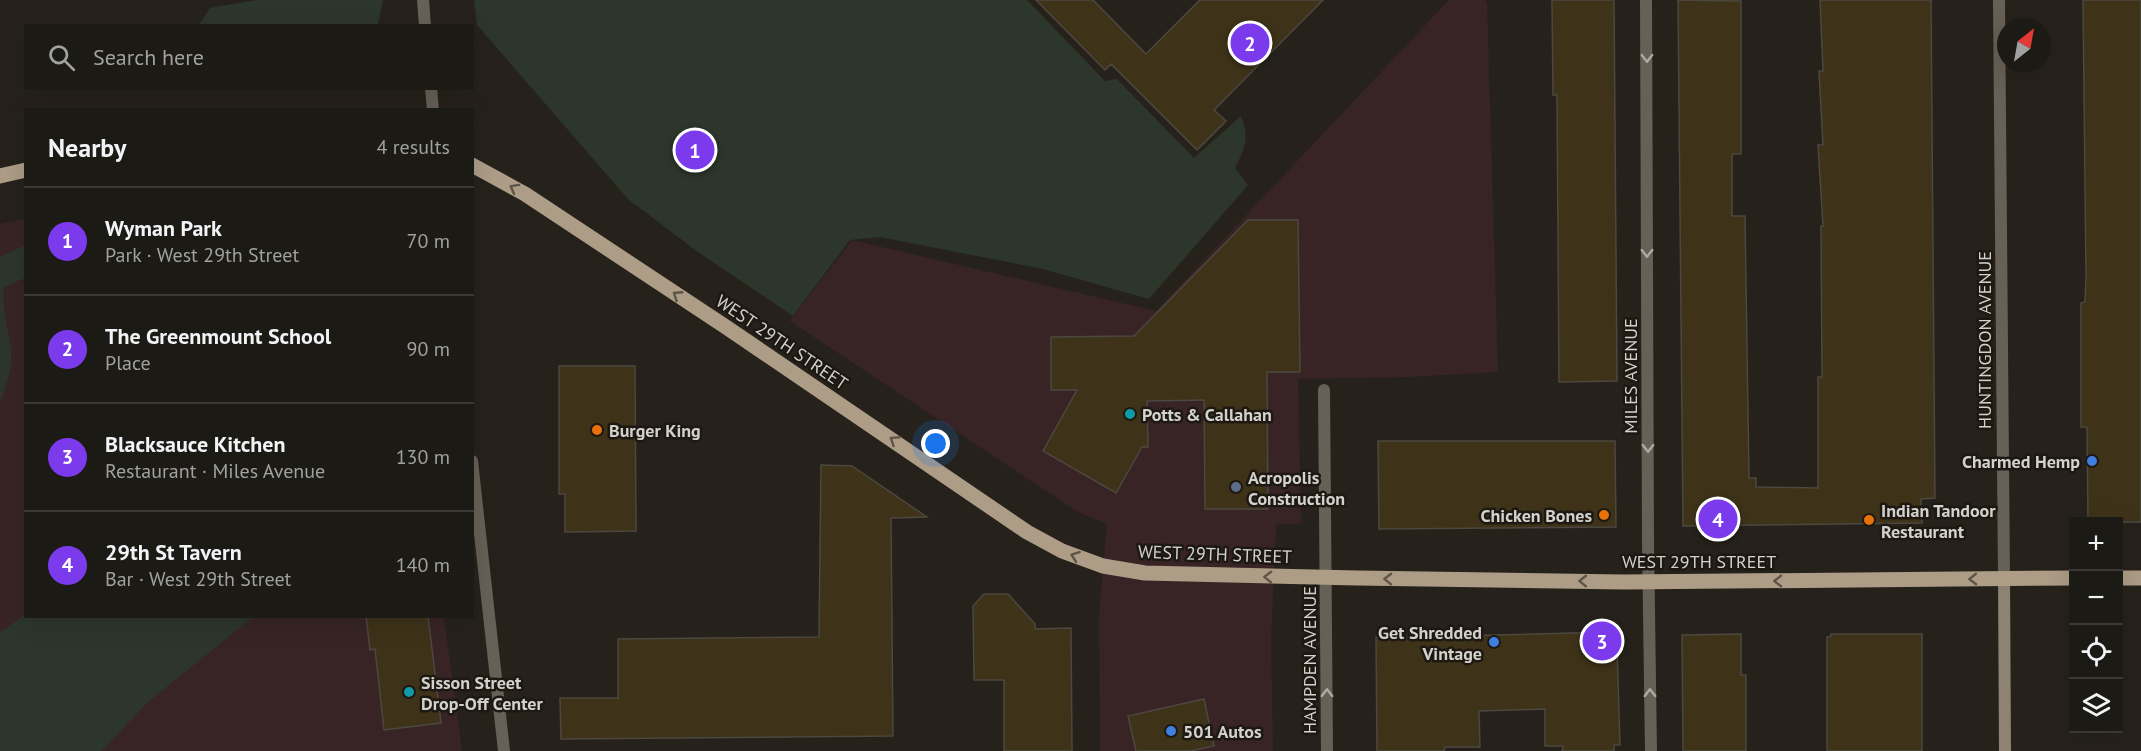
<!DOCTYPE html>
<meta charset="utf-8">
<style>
:root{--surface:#1c1a14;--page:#292722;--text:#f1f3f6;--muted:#a0a1a0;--line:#3a3834;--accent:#7c3aed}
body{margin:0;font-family:"PT Sans",sans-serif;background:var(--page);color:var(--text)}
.controls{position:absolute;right:18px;bottom:18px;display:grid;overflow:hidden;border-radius:0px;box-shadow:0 6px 24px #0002}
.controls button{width:54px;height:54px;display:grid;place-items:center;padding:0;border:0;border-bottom:2px solid var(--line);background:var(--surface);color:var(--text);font:30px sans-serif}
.compass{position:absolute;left:1997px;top:18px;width:54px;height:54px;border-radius:50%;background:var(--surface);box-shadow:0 6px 24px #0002;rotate:31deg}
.you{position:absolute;left:936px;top:444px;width:21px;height:21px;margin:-15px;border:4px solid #fff;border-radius:50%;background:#1a73e8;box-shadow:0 0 0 9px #1a73e833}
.badge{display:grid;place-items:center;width:39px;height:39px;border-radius:50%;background:var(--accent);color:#fff;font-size:20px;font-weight:700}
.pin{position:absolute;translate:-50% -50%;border:3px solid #fff;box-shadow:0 2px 6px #0006}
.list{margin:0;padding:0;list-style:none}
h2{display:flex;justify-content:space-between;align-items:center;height:78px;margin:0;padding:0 24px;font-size:26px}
h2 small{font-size:20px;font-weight:400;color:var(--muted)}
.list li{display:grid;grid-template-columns:39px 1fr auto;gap:18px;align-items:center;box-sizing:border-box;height:108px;padding:0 24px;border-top:2px solid var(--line)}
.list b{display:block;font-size:22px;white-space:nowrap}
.list p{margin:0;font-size:20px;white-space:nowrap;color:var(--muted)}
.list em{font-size:20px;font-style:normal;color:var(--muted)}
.icon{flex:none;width:33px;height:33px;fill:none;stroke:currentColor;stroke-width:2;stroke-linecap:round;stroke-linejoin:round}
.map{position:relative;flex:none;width:2141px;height:751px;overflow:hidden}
.search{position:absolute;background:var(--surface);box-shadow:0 6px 24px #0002;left:24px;top:24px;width:450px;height:66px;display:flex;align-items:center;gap:15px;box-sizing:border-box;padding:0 21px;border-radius:0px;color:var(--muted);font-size:22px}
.panel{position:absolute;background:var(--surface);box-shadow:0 6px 24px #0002;left:24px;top:108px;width:450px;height:510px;border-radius:0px}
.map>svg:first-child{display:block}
.industrial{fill:#382425}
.green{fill:#2d362a}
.building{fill:#3e3219;stroke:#4c4840;stroke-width:1.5}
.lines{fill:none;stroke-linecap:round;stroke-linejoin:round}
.minor{stroke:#676056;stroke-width:12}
.tertiary{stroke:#676056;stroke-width:12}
.secondary{stroke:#8e8272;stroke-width:12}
.primary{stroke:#ad9d87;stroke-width:15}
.oneway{stroke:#ada9a3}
.oneway2{stroke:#5e5447}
.culture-dot{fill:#0f9aa8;stroke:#1d1912;stroke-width:2}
.food-dot{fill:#e8710a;stroke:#1d1912;stroke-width:2}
.shop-dot{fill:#3f7fe0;stroke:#1d1912;stroke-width:2}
.service-dot{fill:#5c6f8a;stroke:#1d1912;stroke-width:2}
.labels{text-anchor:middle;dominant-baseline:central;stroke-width:5;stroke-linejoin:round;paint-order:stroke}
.street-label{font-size:18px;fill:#d3d1cc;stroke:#1d1912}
.poi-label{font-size:18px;font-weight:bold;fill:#d3d1cc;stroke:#1d1912;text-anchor:start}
</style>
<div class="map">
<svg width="2141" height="751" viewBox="0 0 2141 751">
<rect width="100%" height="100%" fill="#26221b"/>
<path class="industrial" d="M1449 0H1485L1487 4 1498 372 1408 377 1298 379 1301 523 1276 525 1271 641 1273 751H1100L1099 615 1107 524 1078 512 790 321 852 240 1156 311Z
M25 219 26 616 444 617 462 751H0V224Z"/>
<path class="green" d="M258 0H383L378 25H199L210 8Z
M474 0H1027L1105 81 1117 79 1194 158 1241 116C1250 138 1245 148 1235 168L1248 185 1149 299 1043 269 880 237 850 240 793 316 698 252 628 199 477 25Z
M25 245V278L4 287C1 312 9 327 11 351 12 367 6 388 0 402V257Z
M25 615 26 616 253 617 147 703 102 751H0V632Z"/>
<path class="building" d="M1036 0H1093L1146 54 1200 0H1323L1214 110 1226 121 1197 150 1111 64 1105 70Z
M1552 0H1614L1617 381 1559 382 1557 95H1553Z
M1678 0 1741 1V154H1732V216H1745L1749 478H1756V487L1818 488V377H1822L1821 226H1823L1818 145H1823L1819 71H1823L1820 0H1931L1935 498 1921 499 1922 523 1683 526Z
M2083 0H2141V522H2088L2087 427H2081V303L2085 302 2086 277Z
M1248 220H1298L1300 372H1267L1268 509H1205L1204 400 1147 401 1148 447H1142L1116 493 1043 451 1077 390H1051V337L1134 336Z
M559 366H635L636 531 565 532V494H559Z
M1378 441H1615L1616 527 1379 529Z
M821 465 852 466 927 517 891 518 893 736 561 739 560 698H618V639L819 637Z
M984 594H1008L1035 624V629L1071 628 1072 751H1004V680H974L973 606Z
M366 616H428L441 723 384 730 375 649 370 650Z
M1612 632V647L1617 646 1620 745H1614V751H1562L1563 746H1545V709L1479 711 1480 747H1445L1444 751H1377L1376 637H1457V636Z
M1741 634V675H1746V751H1683L1682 635Z
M1831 634H1922V751H1827V637L1831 636Z
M1204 699 1214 746 1190 751H1136L1128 716Z"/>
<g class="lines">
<path class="minor" d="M1646 0 1648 543 1651 751
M1999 0 2004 578
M1324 390 1327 751"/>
<path class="tertiary" d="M423 0 425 26
M431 88 433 110
M472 461 504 751"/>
<path class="secondary" d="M2004 578 2005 751"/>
<path class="primary" d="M472 165 525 194 726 327 1027 532 1062 551 1103 566 1145 573 1357 578 1624 582 2074 578
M0 176 26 170
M2118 578H2141"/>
</g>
<defs><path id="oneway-chevron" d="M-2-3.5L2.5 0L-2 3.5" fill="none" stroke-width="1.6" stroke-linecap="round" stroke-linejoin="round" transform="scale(1.5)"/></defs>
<g class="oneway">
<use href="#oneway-chevron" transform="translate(1647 58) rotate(90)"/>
<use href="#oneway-chevron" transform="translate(1647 253) rotate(90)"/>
<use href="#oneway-chevron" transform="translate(1648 448) rotate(90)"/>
<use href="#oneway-chevron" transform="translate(1327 693) rotate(-90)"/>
<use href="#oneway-chevron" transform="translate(1650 693) rotate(-90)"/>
</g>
<g class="oneway2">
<use href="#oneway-chevron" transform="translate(514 188) rotate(-151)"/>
<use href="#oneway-chevron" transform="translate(677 295) rotate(-147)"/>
<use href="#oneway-chevron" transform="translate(894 440) rotate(-146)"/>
<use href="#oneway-chevron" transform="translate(1075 556) rotate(-160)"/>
<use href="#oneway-chevron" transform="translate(1268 577) rotate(-179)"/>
<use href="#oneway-chevron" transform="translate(1388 579) rotate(-179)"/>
<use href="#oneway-chevron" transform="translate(1973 579) rotate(179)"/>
<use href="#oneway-chevron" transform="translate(1583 581) rotate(-179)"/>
<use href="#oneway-chevron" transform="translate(1778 581) rotate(180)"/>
</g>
<g class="culture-dot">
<circle cx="1130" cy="414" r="6"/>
<circle cx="409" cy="692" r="6"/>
</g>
<g class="food-dot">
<circle cx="597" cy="430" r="6"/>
<circle cx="1604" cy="515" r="6"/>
<circle cx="1869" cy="520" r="6"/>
</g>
<g class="shop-dot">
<circle cx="2092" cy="461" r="6"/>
<circle cx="1494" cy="642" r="6"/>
<circle cx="1171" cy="731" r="6"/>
</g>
<circle class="service-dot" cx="1236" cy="487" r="6"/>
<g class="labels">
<g class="street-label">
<text transform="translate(1984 340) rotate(-90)">HUNTINGDON AVENUE</text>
<text transform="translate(782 342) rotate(34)">WEST 29TH STREET</text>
<text transform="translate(1630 376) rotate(-90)">MILES AVENUE</text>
<text transform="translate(1215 554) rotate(2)">WEST 29TH STREET</text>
<text x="1699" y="561">WEST 29TH STREET</text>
<text transform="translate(1309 660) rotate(-90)">HAMPDEN AVENUE</text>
</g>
<g class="poi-label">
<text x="1142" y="414">Potts &amp; Callahan</text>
<text x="609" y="430">Burger King</text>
<text x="2080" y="461" text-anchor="end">Charmed Hemp</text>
<text x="1248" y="477">Acropolis<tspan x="1248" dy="21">Construction</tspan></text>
<text x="1881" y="510">Indian Tandoor<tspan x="1881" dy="21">Restaurant</tspan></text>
<text x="1592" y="515" text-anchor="end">Chicken Bones</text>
<text x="1482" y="632" text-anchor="end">Get Shredded<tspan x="1482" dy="21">Vintage</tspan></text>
<text x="421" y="682">Sisson Street<tspan x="421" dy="21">Drop-Off Center</tspan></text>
<text x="1183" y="731">501 Autos</text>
</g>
</g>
</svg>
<div class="controls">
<button>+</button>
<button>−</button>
<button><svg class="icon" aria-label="locate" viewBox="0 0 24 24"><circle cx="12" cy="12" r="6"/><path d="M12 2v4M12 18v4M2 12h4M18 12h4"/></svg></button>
<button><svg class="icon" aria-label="layers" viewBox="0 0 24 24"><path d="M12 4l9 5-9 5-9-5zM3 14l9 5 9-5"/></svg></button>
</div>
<svg class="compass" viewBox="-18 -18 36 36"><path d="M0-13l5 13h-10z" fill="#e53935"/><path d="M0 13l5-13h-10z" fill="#a0a1a0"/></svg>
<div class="you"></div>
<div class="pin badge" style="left:695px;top:150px">1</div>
<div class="pin badge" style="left:1250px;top:43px">2</div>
<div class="pin badge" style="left:1602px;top:641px">3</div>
<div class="pin badge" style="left:1718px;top:519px">4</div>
<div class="search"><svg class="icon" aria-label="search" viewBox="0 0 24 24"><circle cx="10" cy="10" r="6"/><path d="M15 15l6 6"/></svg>Search here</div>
<section class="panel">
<h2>Nearby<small>4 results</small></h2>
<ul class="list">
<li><span class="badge">1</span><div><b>Wyman Park</b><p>Park · West 29th Street</p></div><em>70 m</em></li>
<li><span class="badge">2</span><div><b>The Greenmount School</b><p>Place</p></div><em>90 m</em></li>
<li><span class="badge">3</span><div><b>Blacksauce Kitchen</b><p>Restaurant · Miles Avenue</p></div><em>130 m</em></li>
<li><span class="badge">4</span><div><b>29th St Tavern</b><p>Bar · West 29th Street</p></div><em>140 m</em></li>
</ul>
</section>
</div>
